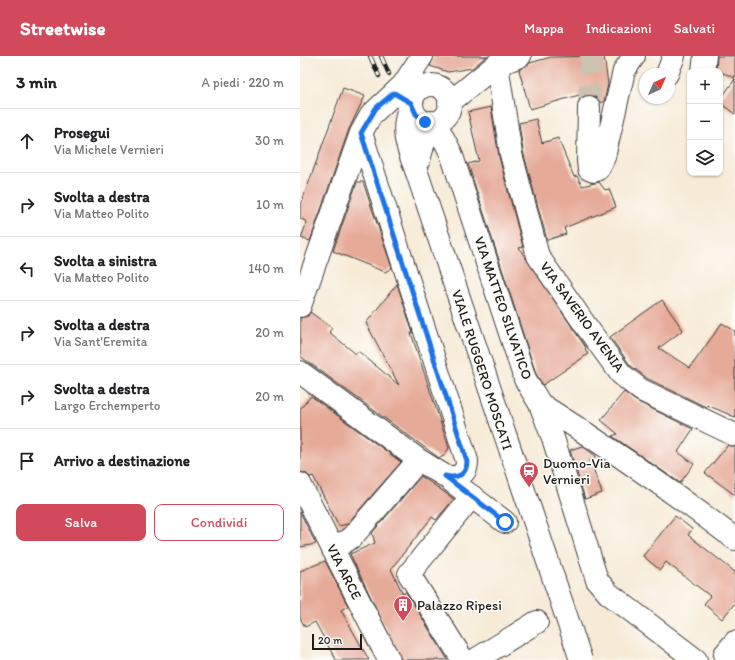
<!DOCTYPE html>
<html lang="it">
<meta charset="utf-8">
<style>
:root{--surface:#fff;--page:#f6f6f6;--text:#202124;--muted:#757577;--line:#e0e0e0;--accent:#d1495b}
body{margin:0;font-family:Itim,sans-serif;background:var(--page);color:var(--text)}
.controls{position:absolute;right:12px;top:12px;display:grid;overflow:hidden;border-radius:8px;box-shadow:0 1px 3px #0004}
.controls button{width:36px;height:36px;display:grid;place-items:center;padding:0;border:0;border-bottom:1px solid var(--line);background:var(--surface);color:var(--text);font:20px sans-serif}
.compass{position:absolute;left:339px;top:12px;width:36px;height:36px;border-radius:50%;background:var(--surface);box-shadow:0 1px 3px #0004;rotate:45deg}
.scale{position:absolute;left:12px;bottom:10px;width:50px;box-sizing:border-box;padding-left:4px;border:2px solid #1c1c1c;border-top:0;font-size:11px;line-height:14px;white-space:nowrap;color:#1c1c1c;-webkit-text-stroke:3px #fdfcf7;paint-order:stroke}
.stop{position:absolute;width:12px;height:12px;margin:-9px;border:3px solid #1a73e8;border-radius:50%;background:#fff}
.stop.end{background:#1a73e8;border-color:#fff;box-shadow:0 1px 4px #0008}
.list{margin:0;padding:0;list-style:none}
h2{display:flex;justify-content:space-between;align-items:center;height:52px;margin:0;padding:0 16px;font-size:17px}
h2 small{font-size:13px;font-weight:400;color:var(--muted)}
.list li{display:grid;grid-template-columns:26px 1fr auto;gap:12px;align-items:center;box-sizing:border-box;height:64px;padding:0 16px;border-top:1px solid var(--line)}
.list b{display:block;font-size:15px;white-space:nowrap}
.list p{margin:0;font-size:13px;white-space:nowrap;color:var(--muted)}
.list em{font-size:13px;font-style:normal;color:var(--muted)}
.actions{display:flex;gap:8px;padding:12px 16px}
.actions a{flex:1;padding:9px 0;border:1px solid var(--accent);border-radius:8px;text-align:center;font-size:14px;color:var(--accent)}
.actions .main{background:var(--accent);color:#fff}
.icon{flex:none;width:22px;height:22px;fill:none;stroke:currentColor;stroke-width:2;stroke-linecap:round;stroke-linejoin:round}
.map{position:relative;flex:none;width:435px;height:604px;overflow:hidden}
header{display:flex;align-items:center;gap:24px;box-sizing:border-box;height:56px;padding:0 20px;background:var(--accent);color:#fff}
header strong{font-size:19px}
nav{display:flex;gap:22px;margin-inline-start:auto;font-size:14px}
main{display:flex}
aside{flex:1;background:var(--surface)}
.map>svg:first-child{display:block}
.building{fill:#e6aa99}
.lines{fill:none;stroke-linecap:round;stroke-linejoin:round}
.minor-tunnel{stroke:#cbc2b2;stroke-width:22;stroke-dasharray:22 11;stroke-linecap:butt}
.minor-casing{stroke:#3d3b38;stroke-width:24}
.minor{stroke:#fff;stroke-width:22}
.rail-casing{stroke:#1c1c1c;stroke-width:4.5}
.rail{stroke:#fdfcf7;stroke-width:3;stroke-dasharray:9;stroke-linecap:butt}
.minor-bridge-casing{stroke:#3d3b38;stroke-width:24;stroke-linecap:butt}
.minor-bridge{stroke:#fff;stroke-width:22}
.route{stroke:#1a73e8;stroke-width:5}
.labels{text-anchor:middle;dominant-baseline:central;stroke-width:3.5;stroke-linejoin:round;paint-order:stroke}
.street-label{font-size:14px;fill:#1c1c1c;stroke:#fdfcf7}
.poi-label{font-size:14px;fill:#1c1c1c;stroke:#fdfcf7;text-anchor:start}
</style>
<header>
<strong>Streetwise</strong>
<nav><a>Mappa</a><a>Indicazioni</a><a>Salvati</a></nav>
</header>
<main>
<aside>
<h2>3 min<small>A piedi · 220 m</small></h2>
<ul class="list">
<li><svg class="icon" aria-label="ahead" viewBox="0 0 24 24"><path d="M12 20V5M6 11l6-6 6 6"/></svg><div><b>Prosegui</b><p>Via Michele Vernieri</p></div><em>30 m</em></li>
<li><svg class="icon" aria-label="right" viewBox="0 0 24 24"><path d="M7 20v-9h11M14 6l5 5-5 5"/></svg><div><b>Svolta a destra</b><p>Via Matteo Polito</p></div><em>10 m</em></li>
<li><svg class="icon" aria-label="left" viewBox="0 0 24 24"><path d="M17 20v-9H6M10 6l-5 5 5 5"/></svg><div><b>Svolta a sinistra</b><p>Via Matteo Polito</p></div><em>140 m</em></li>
<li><svg class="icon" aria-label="right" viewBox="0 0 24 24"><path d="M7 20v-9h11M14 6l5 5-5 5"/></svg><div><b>Svolta a destra</b><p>Via Sant'Eremita</p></div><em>20 m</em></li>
<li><svg class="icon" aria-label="right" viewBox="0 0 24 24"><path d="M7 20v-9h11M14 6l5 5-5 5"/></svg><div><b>Svolta a destra</b><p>Largo Erchemperto</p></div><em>20 m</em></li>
<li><svg class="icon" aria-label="arrive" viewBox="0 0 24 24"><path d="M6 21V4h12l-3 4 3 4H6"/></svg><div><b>Arrivo a destinazione</b></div></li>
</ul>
<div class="actions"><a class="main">Salva</a><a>Condividi</a></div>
</aside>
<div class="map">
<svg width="435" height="604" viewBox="0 0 435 604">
<rect width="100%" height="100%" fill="#fdfcf7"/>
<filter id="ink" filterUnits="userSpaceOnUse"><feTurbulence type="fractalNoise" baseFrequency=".025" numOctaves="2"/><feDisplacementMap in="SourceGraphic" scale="8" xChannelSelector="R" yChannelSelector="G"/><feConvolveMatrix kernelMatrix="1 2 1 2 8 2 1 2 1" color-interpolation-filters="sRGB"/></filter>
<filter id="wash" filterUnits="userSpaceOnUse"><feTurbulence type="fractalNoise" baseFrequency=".012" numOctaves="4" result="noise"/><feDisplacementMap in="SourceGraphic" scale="16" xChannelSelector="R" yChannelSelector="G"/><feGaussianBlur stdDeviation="0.9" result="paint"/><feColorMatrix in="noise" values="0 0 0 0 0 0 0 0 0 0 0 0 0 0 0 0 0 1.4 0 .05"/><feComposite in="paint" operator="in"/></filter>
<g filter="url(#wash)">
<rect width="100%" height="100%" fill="#f7ebd8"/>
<g id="blocks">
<path class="building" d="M134 0H187L172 12 148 16 130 10Z
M304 0 308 28 304 46H300L296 41 290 39 280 43 279 39 230 53 219 14 230 7 251 1Z
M417 0H435V22L416 14Z
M435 23V58L420 47V44Z
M43 32 65 40 49 73 10 185 1 182 7 166 0 162V151Z
M191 51 199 101 223 191 219 192 286 292 285 293 288 298 243 329 236 318 168 108 179 105 168 56Z
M236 63 242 87 258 82 274 121 277 120 282 130 299 126 305 134 309 133 316 151 264 172 266 178 247 184 223 95 219 67Z
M57 126H63L92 212 85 216 33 195Z
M97 228 113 277H111L149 392 144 400 139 402 0 300V262L8 260 10 256 32 272 29 276 56 298 58 295 99 329 66 267Z
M362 244 383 274 359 292 390 312 422 267 435 275V361L407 349 406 351 348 323 330 309 310 281Z
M324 336 336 345 393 373 378 396 394 408 380 427 312 380 318 378 301 364Z
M11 340 101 406 47 468 39 470 13 420 10 421 6 417 0 416V353Z
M428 389 435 391V439L405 417Z
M282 390 296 400 292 405 290 404 302 437 285 443 270 394Z
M121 420 154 443 136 464 132 461 91 513 103 538 106 536 148 604H101L50 498 75 487 72 477Z
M0 456 16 488 0 491Z
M375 460 392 473 388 479 435 516V547L422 563 404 548 410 540 366 506 360 514 343 500Z
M25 505 48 550 41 554 69 604H36L15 566 5 571 0 562V515Z"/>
</g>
</g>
<g filter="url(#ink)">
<use href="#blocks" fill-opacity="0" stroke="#3d3b38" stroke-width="1"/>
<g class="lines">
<path class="minor-tunnel" d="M289 51 291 0"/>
<defs>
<path id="minor" d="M220 0 197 9 211 98 238 200 286 270 321 318 341 334 435 379
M403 15 405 0
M367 18 374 0
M112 48a19 19 0 1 1 38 0a19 19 0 1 1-38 0Z
M106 44 111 47C100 73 106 89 116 114
M149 47 206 1
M289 51 288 105 289 113 294 115 298 113 304 101 324 15 334 0
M135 66 151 97 225 323 240 348 253 382 297 524 308 537 396 604
M61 77 167 405C167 419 157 423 145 420
M116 114 130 66
M0 250 61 77 71 59 103 29 122 0
M0 316 119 404 145 420 205 466
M240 348C307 390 372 435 435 483
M0 428 89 604
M33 494 52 481 111 413
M163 604 109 518 172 440
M175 604 237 566
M433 604 425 598 435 586"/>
</defs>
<use href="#minor" class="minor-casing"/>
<use href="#minor" class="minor"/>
<defs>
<path id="rail" d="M70 0 79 20
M81 0 89 18"/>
</defs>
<use href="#rail" class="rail-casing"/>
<use href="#rail" class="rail"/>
<defs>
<path id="minor-bridge" d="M116 114 281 604"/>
</defs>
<use href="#minor-bridge" class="minor-bridge-casing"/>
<use href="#minor-bridge" class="minor-bridge"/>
</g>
</g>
<g class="lines" filter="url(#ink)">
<path class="route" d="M125 66 116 58 111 47 94 37 76 52 61 77 167 405C167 419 157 423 145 420L205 466"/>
</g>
<defs>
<symbol id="station-pin" viewBox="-11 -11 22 30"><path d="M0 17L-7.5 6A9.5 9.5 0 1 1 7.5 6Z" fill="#d1495b" stroke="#fdfcf7"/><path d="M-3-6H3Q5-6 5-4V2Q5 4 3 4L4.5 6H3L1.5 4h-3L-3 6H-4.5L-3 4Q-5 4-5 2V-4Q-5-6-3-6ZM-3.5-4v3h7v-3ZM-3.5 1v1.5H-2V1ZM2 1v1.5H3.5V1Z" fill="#fff"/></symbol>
<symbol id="building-pin" viewBox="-11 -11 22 30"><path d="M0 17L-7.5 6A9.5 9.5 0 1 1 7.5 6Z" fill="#d1495b" stroke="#fdfcf7"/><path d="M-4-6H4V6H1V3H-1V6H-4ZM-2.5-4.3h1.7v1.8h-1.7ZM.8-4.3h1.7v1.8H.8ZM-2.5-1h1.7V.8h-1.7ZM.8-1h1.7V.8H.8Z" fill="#fff"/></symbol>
</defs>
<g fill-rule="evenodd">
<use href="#station-pin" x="218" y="404" width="22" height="30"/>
<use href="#building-pin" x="92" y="538" width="22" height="30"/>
</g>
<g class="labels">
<g class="street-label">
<text transform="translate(203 252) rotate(71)">VIA MATTEO SILVATICO</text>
<text transform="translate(282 261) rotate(54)">VIA SAVERIO AVENIA</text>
<text transform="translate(182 314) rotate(72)">VIALE RUGGERO MOSCATI</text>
<text transform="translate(44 516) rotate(63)">VIA ARCE</text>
</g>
<g class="poi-label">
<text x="243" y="407">Duomo-Via<tspan x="243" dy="16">Vernieri</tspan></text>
<text x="117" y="549">Palazzo Ripesi</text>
</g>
</g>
</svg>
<div class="controls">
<button>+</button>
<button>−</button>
<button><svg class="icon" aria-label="layers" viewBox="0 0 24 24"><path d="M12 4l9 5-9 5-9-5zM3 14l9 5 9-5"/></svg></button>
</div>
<svg class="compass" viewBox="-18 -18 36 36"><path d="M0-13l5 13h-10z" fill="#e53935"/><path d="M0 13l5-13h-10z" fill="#757577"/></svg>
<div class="scale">20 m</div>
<div class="stop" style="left:205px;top:466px"></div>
<div class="stop end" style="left:125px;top:66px"></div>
</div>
</main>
